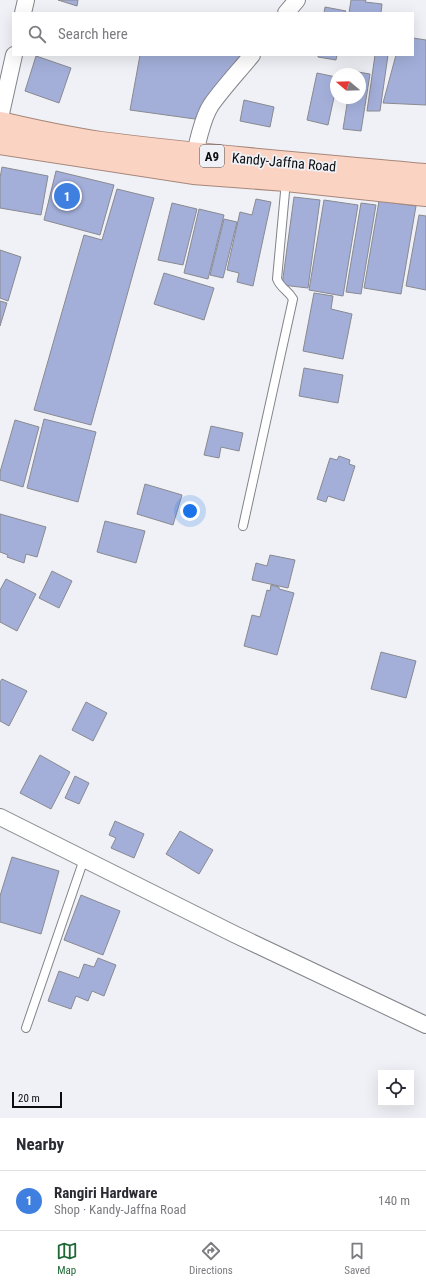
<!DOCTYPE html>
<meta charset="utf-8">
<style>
:root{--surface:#fff;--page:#f7f7f7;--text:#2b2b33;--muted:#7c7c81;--line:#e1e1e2;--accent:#1e6836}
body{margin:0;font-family:"Roboto Condensed",sans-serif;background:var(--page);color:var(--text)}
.controls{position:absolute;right:12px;bottom:12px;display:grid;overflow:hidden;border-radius:0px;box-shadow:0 4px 16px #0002}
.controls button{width:36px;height:36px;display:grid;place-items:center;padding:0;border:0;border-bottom:1px solid var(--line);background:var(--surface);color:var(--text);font:20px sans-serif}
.compass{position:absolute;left:330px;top:68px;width:36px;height:36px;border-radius:50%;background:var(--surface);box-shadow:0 4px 16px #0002;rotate:289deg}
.scale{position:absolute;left:12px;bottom:10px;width:50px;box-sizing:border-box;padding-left:4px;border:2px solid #0c0d0f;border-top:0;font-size:11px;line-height:14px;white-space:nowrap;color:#0c0d0f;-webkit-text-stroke:3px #eff1f6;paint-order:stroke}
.you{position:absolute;left:190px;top:511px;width:14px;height:14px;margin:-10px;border:3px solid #fff;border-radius:50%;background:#1a73e8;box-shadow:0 0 0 6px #1a73e833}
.badge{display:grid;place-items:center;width:26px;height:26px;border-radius:50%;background:var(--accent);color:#fff;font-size:13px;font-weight:700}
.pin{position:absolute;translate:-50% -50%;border:2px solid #fff;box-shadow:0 1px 4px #0006}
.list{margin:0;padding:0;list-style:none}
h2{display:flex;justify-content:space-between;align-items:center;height:52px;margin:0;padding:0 16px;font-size:17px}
h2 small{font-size:13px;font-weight:400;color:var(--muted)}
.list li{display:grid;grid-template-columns:26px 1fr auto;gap:12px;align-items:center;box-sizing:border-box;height:60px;padding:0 16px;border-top:1px solid var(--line)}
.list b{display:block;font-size:15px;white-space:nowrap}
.list p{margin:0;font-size:13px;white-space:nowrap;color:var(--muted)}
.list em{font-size:13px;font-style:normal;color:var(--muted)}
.icon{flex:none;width:22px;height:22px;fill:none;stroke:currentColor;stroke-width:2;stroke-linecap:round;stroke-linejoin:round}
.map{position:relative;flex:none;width:426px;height:1118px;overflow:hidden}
.search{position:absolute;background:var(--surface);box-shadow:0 4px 16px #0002;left:12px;right:12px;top:12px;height:44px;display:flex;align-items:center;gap:10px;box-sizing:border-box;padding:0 14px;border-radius:0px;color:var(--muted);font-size:15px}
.sheet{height:112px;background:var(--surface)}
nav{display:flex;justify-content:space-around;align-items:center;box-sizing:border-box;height:56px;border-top:1px solid var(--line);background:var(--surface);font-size:11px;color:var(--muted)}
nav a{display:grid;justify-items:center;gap:2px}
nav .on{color:var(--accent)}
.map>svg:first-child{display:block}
.building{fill:#a3afd9;stroke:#898a90}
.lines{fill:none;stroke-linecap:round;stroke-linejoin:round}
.service-casing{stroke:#828489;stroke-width:10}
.minor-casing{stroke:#828489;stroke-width:18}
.trunk-casing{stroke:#a7877a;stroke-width:24}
.service{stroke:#fff;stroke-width:8}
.minor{stroke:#fff;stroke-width:16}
.trunk{stroke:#fbd3c3;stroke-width:22}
.labels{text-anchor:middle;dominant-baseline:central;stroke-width:3.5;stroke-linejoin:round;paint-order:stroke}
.shield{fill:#eff1f6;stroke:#505154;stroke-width:1}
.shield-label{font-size:13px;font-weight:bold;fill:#0c0d0f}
.street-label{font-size:14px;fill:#0c0d0f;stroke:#eff1f6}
</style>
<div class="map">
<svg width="426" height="1118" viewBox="0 0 426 1118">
<rect width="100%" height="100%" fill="#eff1f6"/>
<path class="building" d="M58 0H78L77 6Z
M351 0H366L365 2 382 4 381 13H349Z
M325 7 346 11 345 13H324Z
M413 38 426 40V105L383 103 396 55H413Z
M140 55H247L195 119 130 110Z
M318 55H337L336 60 318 57Z
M375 55H388L380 111H367Z
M36 56 71 68 59 103 25 91Z
M352 71 370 74 361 131 343 129 348 98H360V74H352Z
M317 73 336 77V88L328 125 307 120Z
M244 100 274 107 270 127 240 121Z
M2 167 48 176 41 215 0 208V178Z
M56 171 114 185 100 235 44 220Z
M117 189 154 198 91 425 34 410 84 235 102 240Z
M294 197 320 200 308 288 282 285Z
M256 199 271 202 253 286 237 282 239 273 227 270 240 212 252 215Z
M324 200 358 205 343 296 309 290Z
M379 201 416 206 401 294 364 288Z
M172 203 197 209 183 265 158 260Z
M361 203 376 205 361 294 346 292Z
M199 209 224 215 208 279 184 273Z
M419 215 426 216V290L406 286Z
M224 219 237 222 223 278 210 275Z
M0 250 21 257 8 301 0 298Z
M164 273 214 288 204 320 154 304Z
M314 293 333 296 331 309 352 314 343 359 303 351Z
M0 301 7 303 0 326Z
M304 368 343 375 338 403 299 396Z
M44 419 96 432 78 502 27 488Z
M15 420 39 427 23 487 0 480V472Z
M211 426 243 433 239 451 221 447 219 458 204 455Z
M339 456 350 460 349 464 355 466 344 501 328 496 326 502 317 499 330 458 337 460Z
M145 484 182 495 173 525 137 514Z
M0 514 46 527 37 557 26 554 24 563 7 557 8 555 0 552Z
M105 521 145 531 136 563 97 552Z
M270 555 295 560 288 588 252 580 256 563 267 566Z
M52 571 72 581 59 608 39 598Z
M6 579 36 594 17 631 0 622V590Z
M271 585 279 587V589L294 593 277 655 244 646 252 615 260 617 267 590 270 591Z
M381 652 416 661 406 698 371 689Z
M2 679 27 691 9 726 0 721V682Z
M86 702 107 713 93 741 72 730Z
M40 755 70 772 51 809 20 793Z
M75 776 89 783 79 804 65 798Z
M115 821 144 834 134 858 111 848 116 838 109 835Z
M180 831 213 850 199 874 166 854Z
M12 857 59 871 41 934 0 922V896Z
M81 895 120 911 103 955 64 940Z
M98 958 116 965 104 996 92 991 88 1001 76 996 71 1009 48 1001 59 971 79 978 84 964 94 967Z"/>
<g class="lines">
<defs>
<path id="service" d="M243 526 293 299C288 290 281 289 277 279L286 181
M26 1028 84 859"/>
<path id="minor" d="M23 13 26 0
M286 13 297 0
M0 118 14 55
M194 164C195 149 203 117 211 105 223 88 238 72 252 55
M0 817 234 934 426 1025"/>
<path id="trunk" d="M0 123C34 131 67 138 101 143 209 157 318 165 426 175
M0 143 193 173 286 180 426 195"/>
</defs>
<use href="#service" class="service-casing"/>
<use href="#minor" class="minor-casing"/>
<use href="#trunk" class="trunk-casing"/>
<use href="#service" class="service"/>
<use href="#minor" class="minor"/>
<use href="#trunk" class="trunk"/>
</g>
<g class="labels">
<rect class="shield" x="200" y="145" width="24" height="22" rx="3"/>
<g class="shield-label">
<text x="212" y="156">A9</text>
</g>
<g class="street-label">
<text transform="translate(284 162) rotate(5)">Kandy-Jaffna Road</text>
</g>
</g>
</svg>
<div class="controls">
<button><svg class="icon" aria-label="locate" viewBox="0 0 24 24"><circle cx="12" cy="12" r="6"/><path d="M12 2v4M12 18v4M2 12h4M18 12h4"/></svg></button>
</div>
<svg class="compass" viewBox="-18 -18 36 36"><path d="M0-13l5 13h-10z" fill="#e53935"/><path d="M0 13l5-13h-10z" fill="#7c7c81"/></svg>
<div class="scale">20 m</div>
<div class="you"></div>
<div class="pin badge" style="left:67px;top:196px;background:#3f7fe0">1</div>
<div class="search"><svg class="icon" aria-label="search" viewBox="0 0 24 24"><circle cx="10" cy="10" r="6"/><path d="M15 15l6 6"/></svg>Search here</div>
</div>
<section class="sheet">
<h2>Nearby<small></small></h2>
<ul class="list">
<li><span class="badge" style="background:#3f7fe0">1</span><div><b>Rangiri Hardware</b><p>Shop · Kandy-Jaffna Road</p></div><em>140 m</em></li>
</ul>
</section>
<nav>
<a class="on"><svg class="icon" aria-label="map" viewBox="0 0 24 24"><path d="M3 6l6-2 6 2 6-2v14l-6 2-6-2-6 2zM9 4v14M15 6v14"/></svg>Map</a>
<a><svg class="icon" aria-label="directions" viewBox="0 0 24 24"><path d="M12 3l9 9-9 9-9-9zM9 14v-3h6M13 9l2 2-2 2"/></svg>Directions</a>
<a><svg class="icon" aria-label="saved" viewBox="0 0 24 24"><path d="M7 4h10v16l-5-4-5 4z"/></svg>Saved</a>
</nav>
